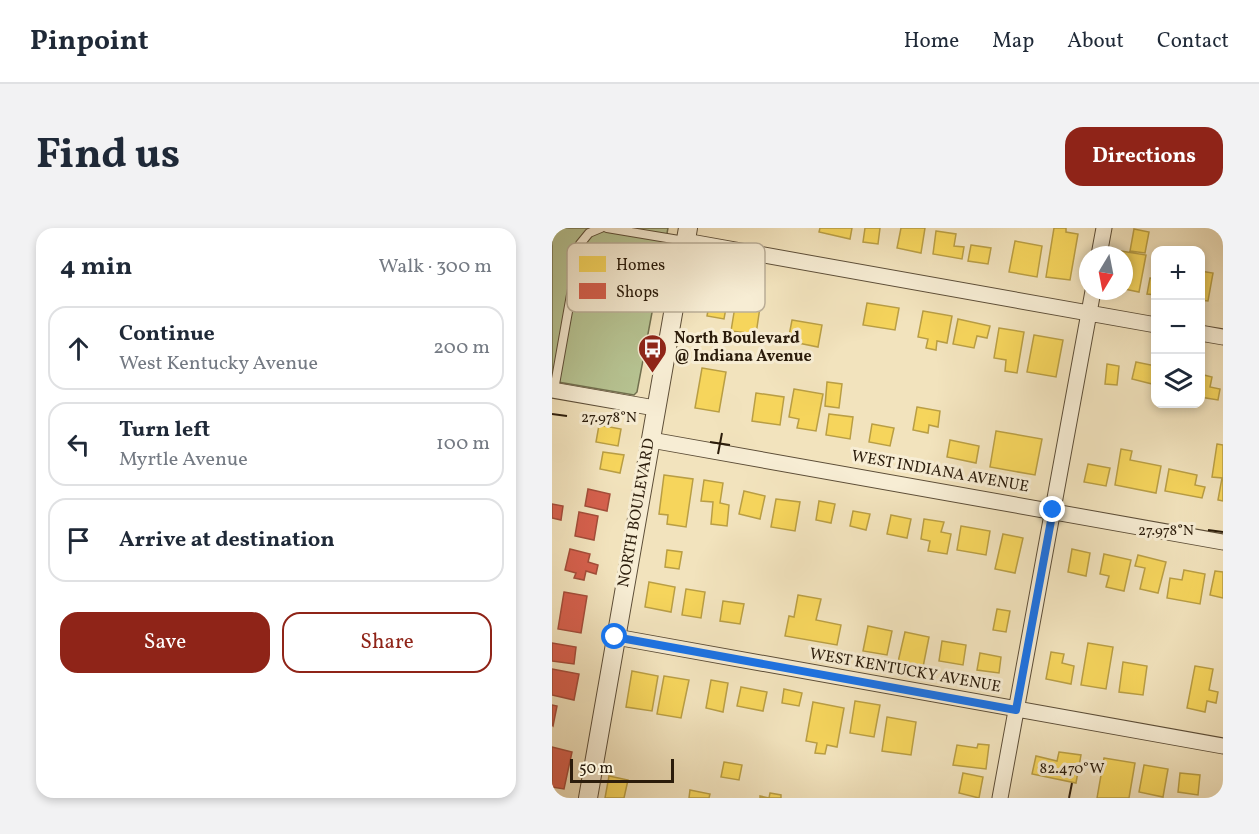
<!DOCTYPE html>
<meta charset="utf-8">
<style>
:root{--surface:#fff;--page:#f2f2f3;--text:#1f2937;--muted:#747a83;--line:#e0e1e3;--accent:#8f2418}
body{margin:0;font-family:Vollkorn,serif;background:var(--page);color:var(--text)}
.controls{position:absolute;right:18px;top:18px;display:grid;overflow:hidden;border-radius:12px;box-shadow:0 3px 9px #0003}
.controls button{width:54px;height:54px;display:grid;place-items:center;padding:0;border:0;border-bottom:2px solid var(--line);background:var(--surface);color:var(--text);font:30px sans-serif}
.compass{position:absolute;left:527px;top:18px;width:54px;height:54px;border-radius:50%;background:var(--surface);box-shadow:0 3px 9px #0003;rotate:190deg}
.scale{position:absolute;left:18px;bottom:15px;width:104px;box-sizing:border-box;padding-left:6px;border:3px solid #2b1c0b;border-top:0;font-size:16px;line-height:21px;white-space:nowrap;color:#2b1c0b;-webkit-text-stroke:4px #f7edd4;paint-order:stroke}
.stop{position:absolute;width:18px;height:18px;margin:-14px;border:4px solid #1a73e8;border-radius:50%;background:#fff}
.stop.end{background:#1a73e8;border-color:#fff;box-shadow:0 2px 6px #0008}
.list{margin:0;padding:0;list-style:none}
h2{display:flex;justify-content:space-between;align-items:center;height:78px;margin:0;padding:0 24px;font-size:26px}
h2 small{font-size:20px;font-weight:400;color:var(--muted)}
.list li{display:grid;grid-template-columns:39px 1fr auto;gap:18px;align-items:center;box-sizing:border-box;height:84px;margin:0 12px 12px;padding:0 12px;border:2px solid var(--line);border-radius:18px}
.list b{display:block;font-size:22px;white-space:nowrap}
.list p{margin:0;font-size:20px;white-space:nowrap;color:var(--muted)}
.list em{font-size:20px;font-style:normal;color:var(--muted)}
.actions{display:flex;gap:12px;padding:18px 24px}
.actions a{flex:1;padding:14px 0;border:2px solid var(--accent);border-radius:18px;text-align:center;font-size:21px;color:var(--accent)}
.actions .main{background:var(--accent);color:#fff}
.icon{flex:none;width:33px;height:33px;fill:none;stroke:currentColor;stroke-width:2;stroke-linecap:round;stroke-linejoin:round}
.map{position:relative;flex:none;width:671px;height:570px;overflow:hidden;border-radius:18px}
header{display:flex;align-items:center;gap:36px;box-sizing:border-box;height:84px;padding:0 30px;background:var(--surface);border-bottom:2px solid var(--line)}
header strong{font-size:28px}
nav{display:flex;gap:33px;margin-inline-start:auto;font-size:21px}
.intro{display:flex;align-items:center;justify-content:space-between;box-sizing:border-box;height:144px;padding:0 36px}
h1{margin:0;font-size:42px}
.button{padding:15px 27px;border-radius:18px;background:var(--accent);color:#fff;font-size:21px;font-weight:700}
main{display:flex;gap:36px;padding:0 36px}
aside{flex:1;background:var(--surface);border-radius:18px;box-shadow:0 3px 9px #0003}
.map>svg:first-child{display:block}
.green{fill:#b7c493;stroke:#71704f;stroke-width:1.5}
.homes{fill:#f6d55c;stroke:#b99e44;stroke-width:1.5}
.shops{fill:#d6604d;stroke:#a34c39;stroke-width:1.5}
.lines{fill:none;stroke-linecap:round;stroke-linejoin:round}
.service-casing{stroke:#5d4e38;stroke-width:10}
.minor-casing{stroke:#5d4e38;stroke-width:17}
.tertiary-casing{stroke:#5d4e38;stroke-width:20}
.service{stroke:#f7edd4;stroke-width:8}
.minor{stroke:#f7edd4;stroke-width:15}
.tertiary{stroke:#f7edd4;stroke-width:18}
.route{stroke:#1a73e8;stroke-width:8}
.ticks{fill:none;stroke:#2b1c0b;stroke-width:2}
.labels{text-anchor:middle;dominant-baseline:central;stroke-width:6;stroke-linejoin:round;paint-order:stroke}
.poi-label{font-size:16px;font-weight:bold;fill:#2b1c0b;stroke:#f7edd4;text-anchor:start}
.street-label{font-size:16px;fill:#2b1c0b;stroke:#f7edd4}
.key{fill:#f7edd4;stroke:#baae98;stroke-width:1.5}
.key-label{font-size:16px;fill:#2b1c0b}
.ticks-label{font-size:15px;text-anchor:middle;fill:#2b1c0b;stroke:#f7edd4;stroke-width:6;stroke-linejoin:round;paint-order:stroke}
</style>
<header>
<strong>Pinpoint</strong>
<nav><a>Home</a><a>Map</a><a>About</a><a>Contact</a></nav>
</header>
<div class="intro"><h1>Find us</h1><a class="button">Directions</a></div>
<main>
<aside>
<h2>4 min<small>Walk · 300 m</small></h2>
<ul class="list">
<li><svg class="icon" aria-label="ahead" viewBox="0 0 24 24"><path d="M12 20V5M6 11l6-6 6 6"/></svg><div><b>Continue</b><p>West Kentucky Avenue</p></div><em>200 m</em></li>
<li><svg class="icon" aria-label="left" viewBox="0 0 24 24"><path d="M17 20v-9H6M10 6l-5 5 5 5"/></svg><div><b>Turn left</b><p>Myrtle Avenue</p></div><em>100 m</em></li>
<li><svg class="icon" aria-label="arrive" viewBox="0 0 24 24"><path d="M6 21V4h12l-3 4 3 4H6"/></svg><div><b>Arrive at destination</b></div></li>
</ul>
<div class="actions"><a class="main">Save</a><a>Share</a></div>
</aside>
<div class="map">
<svg width="671" height="570" viewBox="0 0 671 570">
<rect width="100%" height="100%" fill="#f2e3bd"/>
<filter id="stains"><feTurbulence type="fractalNoise" baseFrequency=".00333" numOctaves="4"/><feColorMatrix values="0 0 0 0 .2 0 0 0 0 .09 0 0 0 0 .02 0 0 0 .5 -.17"/></filter>
<radialGradient id="worn" r=".72"><stop offset=".6" stop-color="#630" stop-opacity="0"/><stop offset="1" stop-color="#630" stop-opacity=".3"/></radialGradient>
<path class="green" d="M0 0H116L85 164 82 167 0 153Z"/>
<path class="homes" d="M268 0H300L298 11 267 4Z
M313 0H328L326 16 311 14Z
M349 0H373L369 25 345 20Z
M502 0H514V4L526 6 518 52 494 49Z
M582 1 597 4 593 25 578 23Z
M384 3 404 6 402 18 412 19 410 31 381 26Z
M463 13 490 18 485 49 457 44Z
M419 17 439 20 436 36 416 33Z
M569 23 594 27 587 64 572 61V27H568Z
M648 43 661 45 656 73 648 72Z
M598 50 604 51V67L595 66Z
M161 55 178 59 172 91 155 88Z
M201 57 211 59 204 106 179 103 186 60 200 62Z
M315 75 347 80 343 102 311 97Z
M371 83 400 88 395 115 385 113 384 122 374 120 376 111 366 109Z
M406 91 438 98 435 110 425 108 422 120 401 116Z
M240 92 270 97 266 119 236 113Z
M447 100 472 104 465 145 453 143 454 132 442 130Z
M482 107 511 112 504 149 475 144Z
M584 134 604 138V157L580 151Z
M555 136 567 138 565 157 553 156Z
M150 140 174 144 167 184 143 180Z
M648 146 660 149 658 159 668 161 666 172 648 169Z
M275 154 290 156 287 180 273 178Z
M242 161 271 166 264 203 245 200 247 191 237 189Z
M204 165 232 169 228 197 200 193Z
M365 179 388 183 386 199 377 197 376 205 361 202Z
M277 186 301 189 298 211 274 207Z
M320 196 342 200 338 218 317 214Z
M47 197 69 201 66 218 44 214Z
M444 203 490 211 483 247 438 239Z
M398 212 427 218 424 235 395 229Z
M665 216 671 217V273L666 272 670 250 660 249Z
M569 221 580 223 578 232 609 238 604 265 563 257Z
M51 224 72 227 68 245 48 241Z
M536 236 558 240 554 258 532 254Z
M617 241 645 247 643 257 653 259 650 270 613 263Z
M112 247 141 251 134 299 115 296 116 287 107 286Z
M152 252 171 255 168 275 177 277 175 298 159 296 161 274 149 273Z
M192 263 213 268 208 291 187 286Z
M224 271 248 274 243 303 219 299Z
M267 273 283 276 279 295 264 292Z
M301 283 318 286 314 302 298 298Z
M339 287 359 291 355 310 335 306Z
M372 291 392 294 389 304 399 306 395 326 376 323 378 313 369 311Z
M409 298 438 303 434 327 405 322Z
M451 306 471 310 463 345 443 341Z
M520 321 538 325 534 348 516 344Z
M115 322 130 324 127 341 113 339Z
M552 326 579 332 572 363 554 359 557 348 548 346Z
M586 327 614 334 606 365 588 361 593 340 583 338Z
M632 342 653 346 648 376 615 370 618 350 630 352Z
M663 343 671 344V370L658 367Z
M97 354 123 359 119 384 93 379Z
M134 361 153 364 149 390 130 387Z
M246 367 269 371 264 392 289 397 285 417 233 408 237 388 242 389Z
M171 373 192 376 188 396 168 393Z
M445 381 458 383 454 404 441 402Z
M316 398 340 403 335 427 311 423Z
M353 404 377 409 371 439 346 434Z
M390 413 414 417 411 437 387 433Z
M536 415 561 419 554 461 529 457Z
M499 424 512 426 510 435 522 438 519 456 494 451Z
M428 425 449 429 447 445 425 442Z
M571 434 595 438 591 467 567 464Z
M643 438 661 441 657 462 666 464 664 475 655 473 653 484 635 480Z
M80 443 106 448 100 483 74 479Z
M112 448 137 452 129 490 105 486Z
M159 452 176 455 171 484 154 480Z
M189 459 215 464 211 483 185 478Z
M232 461 250 465 247 478 230 475Z
M303 473 328 477 322 509 298 505Z
M261 474 292 480 285 519 275 517 273 526 263 525 265 515 254 513Z
M335 489 364 494 359 527 330 523Z
M426 516 437 517 434 541 401 537 405 517 425 520Z
M507 524 529 527 524 555 480 546 484 528 505 533Z
M552 530 583 535 577 570H545Z
M172 534 190 537 187 552 169 549Z
M592 537 616 541 611 569 587 564Z
M411 545 431 549 427 570 407 565Z
M628 545 648 547 646 567 626 564Z
M57 548 76 552 72 570H53Z
M138 562 158 566 157 570H137Z
M218 565 229 567V570H208V568L217 570Z"/>
<path class="shops" d="M36 261 58 266 55 283 33 278Z
M0 276 11 278 9 292 0 290Z
M27 284 46 288 42 312 23 308Z
M18 321 38 326 36 334 46 337 44 346 34 343 32 352 22 350 24 345 13 342Z
M12 364 35 368 29 405 6 401Z
M0 415 24 419 22 436 0 433Z
M0 441 27 446 22 472 0 467Z
M0 477 5 478 1 498 0 497Z
M0 519 20 524 12 561 0 559Z"/>
<g class="lines">
<defs>
<path id="service" d="M55 0 133 13
M2 162 28 16 37 5 49 0"/>
<path id="minor" d="M133 13 604 97
M547 27 552 0
M648 105 671 109
M0 162 103 180
M99 212 671 314
M64 409 671 518
M448 570 541 63"/>
<path id="tertiary" d="M36 570 136 0"/>
</defs>
<use href="#service" class="service-casing"/>
<use href="#minor" class="minor-casing"/>
<use href="#tertiary" class="tertiary-casing"/>
<use href="#service" class="service"/>
<use href="#minor" class="minor"/>
<use href="#tertiary" class="tertiary"/>
</g>
<g class="lines">
<path class="route" d="M63 409 464 482 501 282"/>
</g>
<path class="ticks" d="M0 186 15 188M158 214 178 217M166 226 170 205M656 302 671 304M517 570 520 555"/>
<defs>
<symbol id="bus-pin" viewBox="-11 -11 22 30"><path d="M0 17L-7.5 6A9.5 9.5 0 1 1 7.5 6Z" fill="#8f2418" stroke="#f7edd4"/><path d="M-5-6H5V4H4V6H2V4H-2V6H-4V4H-5ZM-3.5-4V0h7V-4ZM-3.5 1.2v1.5H-2V1.2ZM2 1.2v1.5H3.5V1.2Z" fill="#fff"/></symbol>
</defs>
<g fill-rule="evenodd">
<use href="#bus-pin" x="84" y="104" width="33" height="45"/>
</g>
<g class="labels">
<g class="poi-label">
<text x="122" y="111">North Boulevard<tspan x="122" dy="18">@ Indiana Avenue</tspan></text>
</g>
<g class="street-label">
<text transform="translate(388 244) rotate(10)">WEST INDIANA AVENUE</text>
<text transform="translate(85 285) rotate(-80)">NORTH BOULEVARD</text>
<text transform="translate(353 443) rotate(10)">WEST KENTUCKY AVENUE</text>
</g>
</g>
<rect x="15" y="15" width="198" height="69" rx="9" class="key"/>
<rect x="27" y="28" width="27" height="16" fill="#f6d55c"/>
<rect x="27" y="55" width="27" height="16" fill="#d6604d"/>
<g class="key-label">
<text x="64" y="42">Homes</text>
<text x="64" y="69">Shops</text>
</g>
<g class="ticks-label">
<text x="57" y="194">27.978°N</text>
<text x="614" y="307">27.978°N</text>
<text x="520" y="545">82.470°W</text>
</g>
<rect width="100%" height="100%" filter="url(#stains)"/>
<rect width="100%" height="100%" fill="url(#worn)"/>
</svg>
<div class="controls">
<button>+</button>
<button>−</button>
<button><svg class="icon" aria-label="layers" viewBox="0 0 24 24"><path d="M12 4l9 5-9 5-9-5zM3 14l9 5 9-5"/></svg></button>
</div>
<svg class="compass" viewBox="-18 -18 36 36"><path d="M0-13l5 13h-10z" fill="#e53935"/><path d="M0 13l5-13h-10z" fill="#747a83"/></svg>
<div class="scale">50 m</div>
<div class="stop" style="left:63px;top:409px"></div>
<div class="stop end" style="left:501px;top:282px"></div>
</div>
</main>
